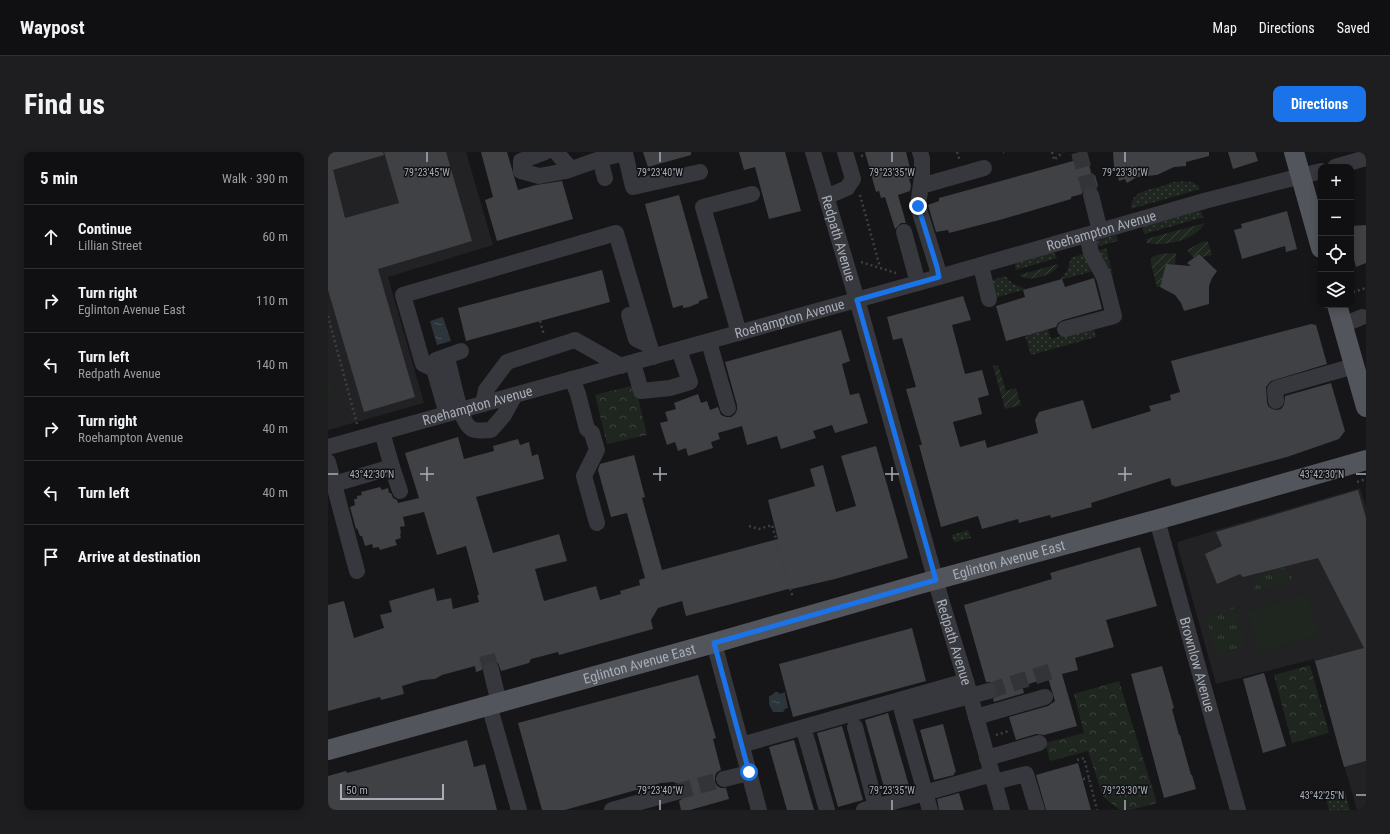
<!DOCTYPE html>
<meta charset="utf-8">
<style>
:root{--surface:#101012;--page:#1e1e20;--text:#f1f3f6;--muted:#9c9d9f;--line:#303032;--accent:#1a73e8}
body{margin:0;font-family:"Roboto Condensed",sans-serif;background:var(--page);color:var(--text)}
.controls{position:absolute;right:12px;top:12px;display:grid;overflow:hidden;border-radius:8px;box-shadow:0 2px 10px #0003}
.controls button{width:36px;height:36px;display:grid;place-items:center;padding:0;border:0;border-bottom:1px solid var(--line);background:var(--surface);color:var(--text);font:20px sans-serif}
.scale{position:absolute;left:12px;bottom:10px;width:104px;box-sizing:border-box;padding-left:4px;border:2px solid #a8adb8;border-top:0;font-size:11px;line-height:14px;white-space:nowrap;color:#a8adb8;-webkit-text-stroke:3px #111113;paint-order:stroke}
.stop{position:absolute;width:12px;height:12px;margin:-9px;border:3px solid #1a73e8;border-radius:50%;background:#fff}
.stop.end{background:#1a73e8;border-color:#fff;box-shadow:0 1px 4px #0008}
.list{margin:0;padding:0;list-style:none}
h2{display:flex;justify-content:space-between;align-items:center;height:52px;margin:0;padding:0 16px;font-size:17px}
h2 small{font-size:13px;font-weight:400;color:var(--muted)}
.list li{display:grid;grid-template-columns:26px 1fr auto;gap:12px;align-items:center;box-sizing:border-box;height:64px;padding:0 16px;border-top:1px solid var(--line)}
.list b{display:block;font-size:15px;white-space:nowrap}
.list p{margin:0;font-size:13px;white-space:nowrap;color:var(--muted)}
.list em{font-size:13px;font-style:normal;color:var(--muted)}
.icon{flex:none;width:22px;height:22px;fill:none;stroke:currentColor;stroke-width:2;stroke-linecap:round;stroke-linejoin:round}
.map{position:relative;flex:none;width:1038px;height:658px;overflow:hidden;border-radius:8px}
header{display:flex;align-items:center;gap:24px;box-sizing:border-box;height:56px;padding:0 20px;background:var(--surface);border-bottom:1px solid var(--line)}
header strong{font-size:19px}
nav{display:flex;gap:22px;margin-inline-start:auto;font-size:14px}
.intro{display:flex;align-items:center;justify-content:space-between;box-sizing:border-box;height:96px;padding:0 24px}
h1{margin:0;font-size:28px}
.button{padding:10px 18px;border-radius:8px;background:var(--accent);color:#fff;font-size:14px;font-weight:700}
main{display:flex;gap:24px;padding:0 24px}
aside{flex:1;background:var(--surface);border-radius:8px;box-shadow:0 2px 10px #0003}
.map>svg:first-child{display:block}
.built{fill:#222225}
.grass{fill:url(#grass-dots)}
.forest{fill:url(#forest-crowns)}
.park{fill:url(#park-tufts)}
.garden{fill:url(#garden-furrows)}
.pitch{fill:#1e261f}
.water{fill:url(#water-ripples)}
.building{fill:#404145}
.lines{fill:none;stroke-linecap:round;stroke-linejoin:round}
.minor-tunnel{stroke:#333438;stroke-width:16;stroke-dasharray:16 8;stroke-linecap:butt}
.path{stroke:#3d3f44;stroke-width:2.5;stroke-dasharray:2 3;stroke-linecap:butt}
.minor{stroke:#37383d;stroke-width:16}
.major{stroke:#53555c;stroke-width:20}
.route{stroke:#1a73e8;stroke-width:5}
.ticks{fill:none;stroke:#a8adb8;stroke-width:1.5}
.labels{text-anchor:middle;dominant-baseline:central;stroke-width:3;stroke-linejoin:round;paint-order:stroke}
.street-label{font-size:14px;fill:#a8adb8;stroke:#111113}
.ticks-label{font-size:10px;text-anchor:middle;fill:#a8adb8;stroke:#111113;stroke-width:3;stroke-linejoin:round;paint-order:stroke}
</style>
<header>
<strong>Waypost</strong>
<nav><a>Map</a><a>Directions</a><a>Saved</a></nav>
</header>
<div class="intro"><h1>Find us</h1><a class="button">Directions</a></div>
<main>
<aside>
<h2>5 min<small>Walk · 390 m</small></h2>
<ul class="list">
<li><svg class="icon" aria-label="ahead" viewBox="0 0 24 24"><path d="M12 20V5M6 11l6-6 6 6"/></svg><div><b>Continue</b><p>Lillian Street</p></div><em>60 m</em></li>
<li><svg class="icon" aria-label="right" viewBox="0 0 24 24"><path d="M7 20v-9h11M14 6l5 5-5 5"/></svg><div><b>Turn right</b><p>Eglinton Avenue East</p></div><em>110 m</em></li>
<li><svg class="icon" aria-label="left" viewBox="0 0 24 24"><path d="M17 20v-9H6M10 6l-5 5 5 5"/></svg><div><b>Turn left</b><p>Redpath Avenue</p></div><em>140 m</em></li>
<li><svg class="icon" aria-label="right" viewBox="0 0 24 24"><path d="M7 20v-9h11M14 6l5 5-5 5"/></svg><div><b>Turn right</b><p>Roehampton Avenue</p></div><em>40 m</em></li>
<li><svg class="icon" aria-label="left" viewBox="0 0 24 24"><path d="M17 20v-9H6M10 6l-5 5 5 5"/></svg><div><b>Turn left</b></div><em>40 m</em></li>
<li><svg class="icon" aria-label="arrive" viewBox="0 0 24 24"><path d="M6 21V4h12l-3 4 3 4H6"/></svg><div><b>Arrive at destination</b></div></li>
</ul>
</aside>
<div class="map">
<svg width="1038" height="658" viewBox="0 0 1038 658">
<defs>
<pattern id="grass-dots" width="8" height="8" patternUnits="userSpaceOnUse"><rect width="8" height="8" fill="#1e261f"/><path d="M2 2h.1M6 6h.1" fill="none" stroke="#3c433d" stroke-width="1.8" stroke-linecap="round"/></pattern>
<pattern id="forest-crowns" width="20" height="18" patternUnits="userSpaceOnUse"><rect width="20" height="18" fill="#1e261f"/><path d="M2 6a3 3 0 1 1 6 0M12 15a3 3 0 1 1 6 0" fill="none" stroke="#3c433d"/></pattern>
<pattern id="park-tufts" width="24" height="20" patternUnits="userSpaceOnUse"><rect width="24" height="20" fill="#1e261f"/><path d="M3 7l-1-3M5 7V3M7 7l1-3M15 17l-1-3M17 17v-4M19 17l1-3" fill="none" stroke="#3c433d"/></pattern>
<pattern id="garden-furrows" width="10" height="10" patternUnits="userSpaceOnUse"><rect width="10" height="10" fill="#1e261f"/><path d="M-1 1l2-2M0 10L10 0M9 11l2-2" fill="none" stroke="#3c433d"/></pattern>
<pattern id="water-ripples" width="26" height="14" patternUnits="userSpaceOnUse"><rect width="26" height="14" fill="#2c353c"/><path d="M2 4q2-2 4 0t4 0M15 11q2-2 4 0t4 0" fill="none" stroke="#485056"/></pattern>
</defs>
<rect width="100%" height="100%" fill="#161618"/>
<path class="built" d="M0 0H138L165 93 60 125 96 251 0 278Z
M1032 336 1038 356V658H1029L986 507 888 532 850 396V390L885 379Z"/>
<path class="grass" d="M845 30C855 30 867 27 872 37L803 57C803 42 814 39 827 36 833 35 839 32 845 30Z
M872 59 876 65 816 82 814 75Z
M788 83 790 89 768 95V89Z
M778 96 785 124 769 100V99Z
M724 100 727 102 729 106 688 118 687 113 688 111Z
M755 102 766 119 732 128 739 119 743 106Z
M677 124 685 132 698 137 667 146 662 129Z
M765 175 768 185 703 203 696 180 720 177 723 187Z
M640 378 643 386 626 390 624 383Z
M1016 637 1022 658H1001L997 643Z"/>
<path class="forest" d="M307 233 319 283 279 292 267 243Z
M982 513 1001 581 964 591 946 523Z
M791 529 829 651 803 658H792L775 645 760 599 722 609 717 591 756 581 746 542Z"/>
<path class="park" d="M955 416 961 417 965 431 927 438 925 426Z
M905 455 916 493 888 504 879 467Z"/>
<path class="garden" d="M877 71C867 88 838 95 819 91L818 87Z
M876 89 880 90 884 103 874 105 871 102 866 106 859 98Z
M848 101 847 113 838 112 832 135H829L823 112V107C829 100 840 102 848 101Z
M730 112V115C721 124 702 131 691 123Z
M670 213 678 239 688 236 693 253 677 257 665 214Z"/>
<path class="pitch" d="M0 221 6 244 0 246Z
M979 442 991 482 931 500 919 460Z"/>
<path class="water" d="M115 165 123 189 109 193 102 169Z
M447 540H450L452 542 457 540V542L460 556H458L455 560H445L441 552V544L444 543Z"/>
<path class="building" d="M0 0H55L56 3 5 18 17 66 71 51 56 0H118L144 89 50 117 87 245 36 260 0 138Z
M153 0H179L190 38 208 33 234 29 245 67 169 89 157 48 165 45Z
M315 0H363V3L320 15Z
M411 0H457L473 59 441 67 427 15 416 18Z
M537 0H578L584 24V26L581 27 583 33 582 39 570 43 578 71H573L567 77 557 45 553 46 551 39 548 40Z
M785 0H881V4L858 10V14L846 15 829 23 809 25 799 31 797 27 791 29 787 15H786Z
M900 0H927L930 9 905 17Z
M758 1 764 24 767 23 770 34 768 35 760 34 756 36 754 42 743 45V47L675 67 621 81 620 78 608 80 600 53 611 49V46L745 9 744 4Z
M351 43 380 146 371 149V151L361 155 355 156V153L345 156 317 52Z
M959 59 969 97 958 100 957 94 914 107 906 78 914 76 913 72Z
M1038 73V111L1028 115 1023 96V74Z
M871 102 889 119 884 126 881 134V152L856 159 853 151 847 143 832 135 838 112 863 114 859 111Z
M274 118 282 150 138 189 130 156Z
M734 127 737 135 766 126 774 157 735 168 730 171 728 175 678 189 668 154 697 145 695 138Z
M635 144 643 168 624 173 637 222 654 218 661 243 650 246 654 262 625 270 632 295 657 288 659 296 710 281 707 268 711 260 755 248 764 277 823 259 821 254 843 248 842 243 852 240 843 209 983 172 988 173 999 212 943 229 938 235 939 250 940 254 944 257 949 258 953 257 956 253 957 244 1003 231 1017 279 1011 287 959 305 847 335 846 333 844 334 842 326 763 351 764 355 723 366 722 363 691 371 690 367 654 377 650 364 613 375 591 293H594L578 237 588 235 574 186 565 188 559 165Z
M513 178 522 209 514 212 522 243 531 241 540 271 507 281 504 273 485 279 488 286 453 297 449 284 419 293 414 274 390 281 392 287 383 290 385 296 360 304 358 296 350 299 347 290 339 293 332 271 340 269 337 260 348 257 346 251 370 242 373 251 379 249 382 258 390 255 393 263 398 265H403L407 262 409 258V253L397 210Z
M130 285 136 307 166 299 165 294 190 287 192 293 201 290 204 304 210 302 216 327 148 345 165 401 231 382 239 409 207 417 216 449 268 434 272 448 293 442 292 439 312 433 311 428 317 426 299 361 283 365 270 318 272 312 306 303 317 345 314 346 334 418 450 387 440 348 487 334 482 317 495 313 508 360 528 354 513 304 548 294 580 406 507 427 464 437V436L358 464 354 449 330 456 323 468 325 477 231 503 230 500 203 507 201 511 173 519 170 511 165 509H160L156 511 154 518 148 520 147 514 114 523 107 527 94 528 74 534 76 542 53 548 52 545 0 559V453L16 449 26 486 56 476 52 463 64 460 61 449 106 436 109 449 123 446 125 457 151 450 149 443H151L138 394 109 403 96 360 75 365 77 374 72 375 73 382H72L73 386 67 388 69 393 52 398 51 395 45 396 44 392 37 394 34 384H32L29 376 28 377 22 355 27 353 26 347H29V344L34 343 33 340 52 335 54 338 60 336 61 341H63L65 346 69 348 70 351 91 346 77 301Z
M1030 338 1038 366V609L1016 615 987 509 1036 496 990 406 915 425 912 422 889 432 877 402 894 394 888 380Z
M812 395 829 454 778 468 786 495 747 506 750 518 734 522 749 574 716 583 708 582 688 588 681 565 720 554 727 549 720 526 694 534 696 541 666 550 665 547 670 542V536L667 532 664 530H658L636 453 724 427 722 421Z
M584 476 598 529 465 565 451 512Z
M834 514 846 556 844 557 851 583H852L863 623H864L868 637 836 646 803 522Z
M936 521 958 594 935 601 915 527Z
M370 523 388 586 385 587 393 618 389 620 387 624V630L389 634 393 636H398L401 647 362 658H353L351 649 354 647 357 643V637L354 633 345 630 333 631 237 658H214L190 571Z
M560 561 581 634 578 635V636L558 642 537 568Z
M615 572 628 620 626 621V623L606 628 592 578Z
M514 574 535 648 510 655 489 581Z
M139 588 146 615 157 612 169 658H0V624L18 619 19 621Z
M466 588 486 658H459L441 595Z
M750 611 763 658H718L708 623Z
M631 641 636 658H611L609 647Z"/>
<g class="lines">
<path class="minor-tunnel" d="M751 0 763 43
M159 503 163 518
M661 539 727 518
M348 640 396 627"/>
<path class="path" d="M629 0 632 9
M675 0H676
M724 0 726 8 735 0
M533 4 538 3
M532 43 552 115
M533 110 568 121
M1025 140 1038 136
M0 164 29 272
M212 169 216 183
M1029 330 1038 327
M421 374 431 377 444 373 465 446
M668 583 681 579
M749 608 756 606 769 658
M755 627 761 626"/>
<g class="minor">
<path d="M217 0 193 9V19L211 24 238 19 272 7 297 1 305 35 372 20"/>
<path d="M228 0 243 17"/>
<path id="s1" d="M485 0 534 165 614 451 638 529 674 658"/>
<path d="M592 0 594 7V24L590 54 609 115 611 125"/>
<path d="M272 7 277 26"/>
<path d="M1007 15 1038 6"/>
<path d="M593 34 656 16"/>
<path d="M763 43 772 79"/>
<path d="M498 45 519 36 525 27 517 0"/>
<path d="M576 80 590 131"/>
<path d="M653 114 661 147"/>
<path d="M301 163 308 187 321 193"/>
<path d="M1015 173 1034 165"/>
<path d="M737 177 786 164 776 125 763 101 759 83"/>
<path d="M411 181 375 55 424 42"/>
<path d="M381 190 400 256"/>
<path d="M108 208 133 199"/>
<path d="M120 210C124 223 132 272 144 277 149 280 157 278 163 278L176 263 187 243"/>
<path d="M305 211 313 239 342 236 362 230 351 198"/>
<path d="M244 227 250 242 259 277 264 281 269 298 256 324 269 371"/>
<path d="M948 249 947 238 949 236 1026 214"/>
<path d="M155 252 158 238 179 210 247 188 293 214"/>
<path d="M119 262 106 217 95 212 75 143 288 81 325 205"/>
<path id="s2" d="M0 295 611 125 880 48 993 19"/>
<path d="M0 310 29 419"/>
<path d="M64 315 72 339"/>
<path d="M6 332 64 315 54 280"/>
<path id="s3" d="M829 368 910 658"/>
<path d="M386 491 431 658"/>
<path d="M163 518 171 551"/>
<path d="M161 553 191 658"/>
<path d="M574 559 602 658"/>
<path d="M578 561 661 539"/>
<path d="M648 565 717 545"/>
<path d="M527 575 549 658"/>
<path d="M478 585 499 658"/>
<path d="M413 593 638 529"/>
<path d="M659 606 711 591"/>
<path d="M396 627 421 621"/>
<path d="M666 630 698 622 709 658"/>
<path d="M284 658 348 640"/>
<path d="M536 658 664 622"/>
</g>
<g class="major">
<path d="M966 0 993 96"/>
<path d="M1009 153 1038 255"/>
<path id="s4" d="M0 598 386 491 592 432 842 364 1038 308"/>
</g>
</g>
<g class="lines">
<path class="route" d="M421 620 386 491 608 428 529 148 611 125 609 115 590 54"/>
</g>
<path class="ticks" d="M99 0V10M332 0V10M564 0V10M797 0V10M99 315V329M332 315V329M564 315V329M797 315V329M0 322H10M92 322H106M325 322H339M557 322H571M790 322H804M1028 322H1038M1028 643H1038M332 648V658M564 648V658M797 648V658"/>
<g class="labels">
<g class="street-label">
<text stroke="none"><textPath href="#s2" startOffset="803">Roehampton Avenue</textPath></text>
<text stroke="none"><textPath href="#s1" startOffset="90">Redpath Avenue</textPath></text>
<text stroke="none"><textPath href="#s2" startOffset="479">Roehampton Avenue</textPath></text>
<text stroke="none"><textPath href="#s2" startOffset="155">Roehampton Avenue</textPath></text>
<text stroke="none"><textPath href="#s4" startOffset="707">Eglinton Avenue East</textPath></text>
<text stroke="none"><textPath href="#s1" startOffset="510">Redpath Avenue</textPath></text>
<text stroke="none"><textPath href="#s4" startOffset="323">Eglinton Avenue East</textPath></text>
<text stroke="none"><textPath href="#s3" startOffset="150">Brownlow Avenue</textPath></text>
</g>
</g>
<g class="ticks-label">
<text x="99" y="24">79°23'45"W</text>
<text x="332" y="24">79°23'40"W</text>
<text x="564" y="24">79°23'35"W</text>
<text x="797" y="24">79°23'30"W</text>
<text x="44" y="326">43°42'30"N</text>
<text x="994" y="326">43°42'30"N</text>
<text x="332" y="642">79°23'40"W</text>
<text x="564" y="642">79°23'35"W</text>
<text x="797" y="642">79°23'30"W</text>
<text x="994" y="647">43°42'25"N</text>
</g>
</svg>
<div class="controls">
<button>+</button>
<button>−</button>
<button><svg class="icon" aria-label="locate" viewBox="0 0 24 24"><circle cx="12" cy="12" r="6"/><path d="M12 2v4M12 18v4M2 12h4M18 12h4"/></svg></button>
<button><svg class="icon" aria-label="layers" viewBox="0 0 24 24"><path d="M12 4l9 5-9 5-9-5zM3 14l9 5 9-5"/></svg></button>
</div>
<div class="scale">50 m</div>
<div class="stop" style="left:421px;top:620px"></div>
<div class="stop end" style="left:590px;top:54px"></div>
</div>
</main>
